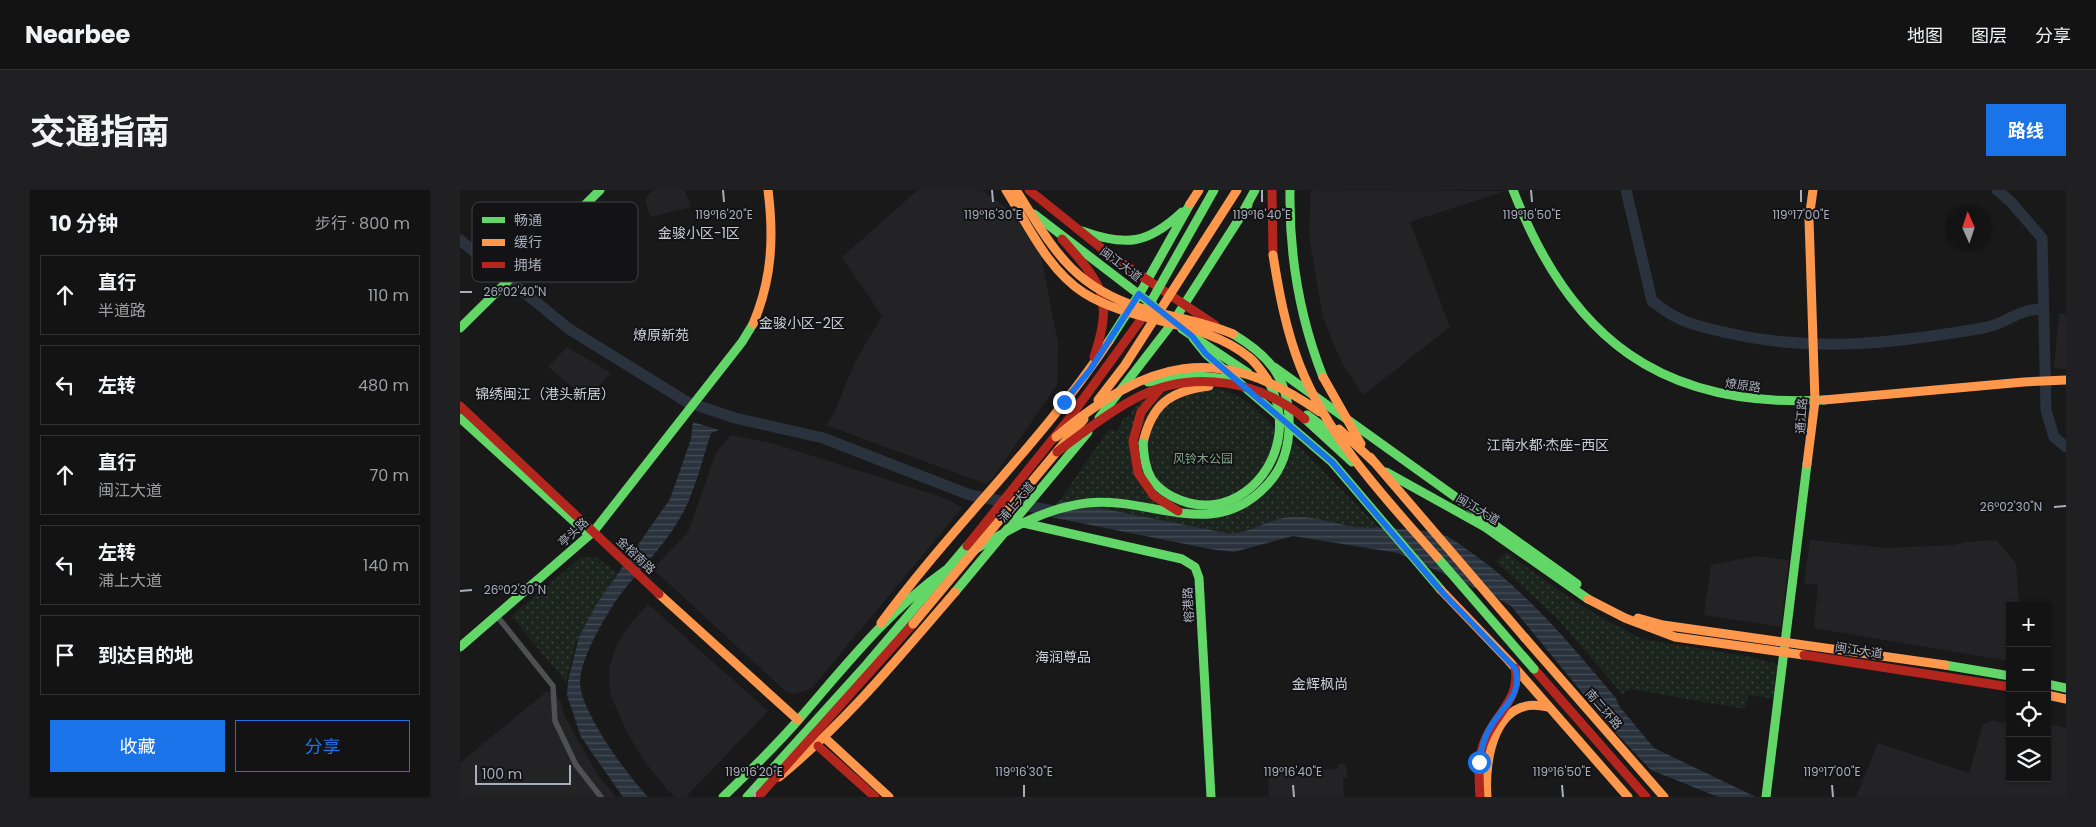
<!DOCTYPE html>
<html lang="zh">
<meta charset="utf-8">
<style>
:root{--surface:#131314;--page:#202022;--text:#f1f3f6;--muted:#9d9ea0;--line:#323234;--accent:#1a73e8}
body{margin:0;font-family:Poppins,"Noto Sans SC",sans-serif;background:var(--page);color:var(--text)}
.controls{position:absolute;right:15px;bottom:15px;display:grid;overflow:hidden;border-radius:0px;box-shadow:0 1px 4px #0004}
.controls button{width:45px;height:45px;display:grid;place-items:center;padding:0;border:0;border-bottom:1px solid var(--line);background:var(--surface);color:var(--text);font:25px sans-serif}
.compass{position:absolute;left:1486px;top:15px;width:45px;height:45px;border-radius:50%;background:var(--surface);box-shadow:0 1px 4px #0004;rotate:357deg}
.scale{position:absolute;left:15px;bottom:12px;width:96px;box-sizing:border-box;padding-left:5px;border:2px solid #a9aebc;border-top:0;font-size:14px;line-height:18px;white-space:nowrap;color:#a9aebc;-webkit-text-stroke:4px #131316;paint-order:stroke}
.stop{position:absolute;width:15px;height:15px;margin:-11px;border:4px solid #1a73e8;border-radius:50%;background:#fff}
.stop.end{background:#1a73e8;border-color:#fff;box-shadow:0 1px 5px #0008}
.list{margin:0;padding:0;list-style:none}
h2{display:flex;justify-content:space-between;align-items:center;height:65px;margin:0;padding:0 20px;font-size:21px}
h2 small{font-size:16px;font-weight:400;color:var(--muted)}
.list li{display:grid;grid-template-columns:32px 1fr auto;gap:15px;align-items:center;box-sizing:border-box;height:80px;margin:0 10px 10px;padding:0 10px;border:1px solid var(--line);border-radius:0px}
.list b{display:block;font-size:19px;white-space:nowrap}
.list p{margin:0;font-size:16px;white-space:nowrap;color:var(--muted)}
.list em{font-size:16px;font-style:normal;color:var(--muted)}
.actions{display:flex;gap:10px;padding:15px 20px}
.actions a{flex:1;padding:11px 0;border:1px solid var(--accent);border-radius:0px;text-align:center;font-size:18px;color:var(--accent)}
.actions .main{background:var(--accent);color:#fff}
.icon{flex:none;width:28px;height:28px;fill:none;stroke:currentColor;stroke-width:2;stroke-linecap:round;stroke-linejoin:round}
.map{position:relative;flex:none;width:1606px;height:607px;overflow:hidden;border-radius:0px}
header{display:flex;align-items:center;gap:30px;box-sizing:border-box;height:70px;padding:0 25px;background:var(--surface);border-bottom:1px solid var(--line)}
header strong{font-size:24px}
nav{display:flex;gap:28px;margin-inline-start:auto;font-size:18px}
.intro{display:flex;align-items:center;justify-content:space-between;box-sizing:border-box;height:120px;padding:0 30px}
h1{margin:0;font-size:35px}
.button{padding:12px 22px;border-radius:0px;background:var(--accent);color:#fff;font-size:18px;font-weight:700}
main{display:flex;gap:30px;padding:0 30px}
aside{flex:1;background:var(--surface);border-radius:0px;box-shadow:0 1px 4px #0004}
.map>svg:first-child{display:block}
.built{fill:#232326}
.park{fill:url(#park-dots)}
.water{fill:url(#water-rules)}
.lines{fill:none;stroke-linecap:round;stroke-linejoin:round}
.river{stroke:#2a333d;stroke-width:11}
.street{stroke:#4f5053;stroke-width:5.5}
.fast{stroke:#63d668;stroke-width:9}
.slow{stroke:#ff974d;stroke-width:9}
.jam{stroke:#b3261e;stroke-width:9}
.fast-bridge{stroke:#63d668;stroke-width:9}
.slow-bridge{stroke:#ff974d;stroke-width:9}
.jam-bridge{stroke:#b3261e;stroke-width:9}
.route{stroke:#1a73e8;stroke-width:6}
.ticks{fill:none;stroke:#a9aebc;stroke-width:2}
.labels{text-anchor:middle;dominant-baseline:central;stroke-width:4;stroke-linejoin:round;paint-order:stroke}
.street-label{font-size:12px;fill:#a9aebc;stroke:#131316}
.park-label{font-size:12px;fill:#7ea883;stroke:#131316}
.neighbourhood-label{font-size:14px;fill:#cacdd7;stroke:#131316}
.key{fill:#131316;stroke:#404248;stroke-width:1}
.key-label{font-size:14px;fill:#a9aebc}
.ticks-label{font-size:12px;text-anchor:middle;fill:#a9aebc;stroke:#131316;stroke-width:4;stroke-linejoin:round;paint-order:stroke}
</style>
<header>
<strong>Nearbee</strong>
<nav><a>地图</a><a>图层</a><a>分享</a></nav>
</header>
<div class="intro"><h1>交通指南</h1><a class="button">路线</a></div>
<main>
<aside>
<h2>10 分钟<small>步行 · 800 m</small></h2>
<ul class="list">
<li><svg class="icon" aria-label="ahead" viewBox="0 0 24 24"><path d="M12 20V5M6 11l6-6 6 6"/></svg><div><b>直行</b><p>半道路</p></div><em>110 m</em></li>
<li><svg class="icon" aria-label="left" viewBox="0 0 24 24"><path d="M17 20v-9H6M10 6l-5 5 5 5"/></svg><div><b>左转</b></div><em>480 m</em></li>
<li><svg class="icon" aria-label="ahead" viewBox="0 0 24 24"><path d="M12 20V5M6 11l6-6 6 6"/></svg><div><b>直行</b><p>闽江大道</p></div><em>70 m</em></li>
<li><svg class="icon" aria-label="left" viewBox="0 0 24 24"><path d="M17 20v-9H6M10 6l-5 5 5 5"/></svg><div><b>左转</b><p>浦上大道</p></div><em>140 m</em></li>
<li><svg class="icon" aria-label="arrive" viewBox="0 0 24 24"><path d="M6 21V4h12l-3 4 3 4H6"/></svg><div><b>到达目的地</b></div></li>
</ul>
<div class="actions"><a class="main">收藏</a><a>分享</a></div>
</aside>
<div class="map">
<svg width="1606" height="607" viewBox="0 0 1606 607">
<defs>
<pattern id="park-dots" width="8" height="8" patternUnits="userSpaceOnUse" patternTransform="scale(1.25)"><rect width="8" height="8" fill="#1c241e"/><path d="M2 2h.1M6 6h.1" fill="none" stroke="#3a413d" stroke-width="1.8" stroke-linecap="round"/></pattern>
<pattern id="water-rules" width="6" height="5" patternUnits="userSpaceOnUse" patternTransform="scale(1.25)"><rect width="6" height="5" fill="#2a333d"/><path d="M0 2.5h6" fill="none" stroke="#464e57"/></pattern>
</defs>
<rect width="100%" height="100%" fill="#19191a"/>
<path class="built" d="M194 0H225L231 17 190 27 185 8Z
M458 0H522L561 29 581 66 598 153 597 195 532 289 526 294 366 235 374 223 395 172 422 126 382 67Z
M851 0 1045 1 950 32 990 137 903 205 881 171 863 128 851 59 849 42Z
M1599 123 1606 124V179L1594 178Z
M107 157 151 183 127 209 88 177Z
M271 245 315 254 488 309 502 318 352 498 341 502 333 504 324 500 193 379 228 342 256 263Z
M1350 350 1426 358 1494 355 1504 352 1536 350 1556 373 1559 416H1550V471L1354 438 1358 395 1344 393Z
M1297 366 1329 370 1321 437 1244 425 1251 375Z
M188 414 308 521 226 607H216L209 602 183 569 165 539 150 503 149 479 157 454 171 433Z
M87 501 100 510 106 529 138 585 156 607H0V573Z
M1550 518V588H1587V533L1606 538V607H1396L1418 553 1509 583 1523 535 1532 530 1544 534Z
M883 573 887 577V588H883L884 607H809L808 583 878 579V574Z"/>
<path class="park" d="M749 197C782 201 801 223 823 246L827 244 920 339C907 338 893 338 881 335 863 331 847 324 827 327 808 330 791 342 771 344L600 310 649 239 657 241 663 229 671 226C673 201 730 199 749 197Z
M1046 362 1101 402 1140 427 1182 449 1291 467 1320 475 1315 509 1288 505 1285 519 1171 499 1162 504 1097 428 1036 372Z
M136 367 157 383 115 454 106 492 51 426 120 368Z"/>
<path class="water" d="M233 232 259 240 251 243C242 270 235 303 220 328 202 360 173 385 153 415 141 434 121 469 120 491 119 520 168 586 188 607H163L121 547 107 505 108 491 119 447 136 415 210 309 231 249Z
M600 310 771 344C792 342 809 329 829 327 853 325 873 334 896 337 921 339 957 338 980 344 990 346 1000 355 1009 361 1066 400 1111 455 1156 508L1159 516 1194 558 1296 607H1258L1191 580 1152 539 1051 416 1037 408 938 363 833 346 774 362 750 359 586 326Z"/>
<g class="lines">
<path class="river" d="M1166 0 1192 111C1199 116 1206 122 1214 126 1230 135 1250 139 1268 143 1355 163 1436 153 1523 138 1548 134 1556 119 1583 119
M1537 0 1550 11 1582 48 1586 220 1594 247 1606 257
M0 50 109 139 227 212 275 228 363 248 510 305 594 321"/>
<path class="street" d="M37 426 93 496 95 531 116 575 141 607"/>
<path class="fast" d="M830 0C829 65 839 126 863 187
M1053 0C1110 149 1202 219 1364 210
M784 20 795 0
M574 24 694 116
M622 41C666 57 688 54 722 22
M0 138 140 0
M722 139 788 183
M733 148 746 164 872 272 981 400
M649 151 683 98 730 14
M814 177 1117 394
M688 192 728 185 769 189
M847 225 877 247
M0 228 129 345
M639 228 713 132 788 15
M926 282 1025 337 1128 409
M559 332 722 369 735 377 739 388 751 607
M495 402 628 242
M0 457 134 341 282 152 293 134
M1485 475 1550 486
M1587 494 1606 498
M263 607C289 582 316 556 340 528 386 475 428 421 486 380
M287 607 407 474 507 356
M1306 607 1347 274"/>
<path class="slow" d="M730 14 739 0
M293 134C312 90 314 47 308 0
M1364 210 1564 192 1606 190
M683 253C692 214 710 201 749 196
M1347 274 1355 211 1349 29 1353 0
M981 400 1049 471 1168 607
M199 404 338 530
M1128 409 1165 428 1215 447 1344 465
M1178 428 1203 435 1485 475
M421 433C492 336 582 252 649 151
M1065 448 1204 607
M1587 505 1606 509
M365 548 429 607
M319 587C385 533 440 466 495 402
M1027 607C1024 569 1035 504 1087 517"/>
<path class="jam" d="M569 0 650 65 755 135
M812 0 813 65
M602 49C642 94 654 107 634 167
M0 216 199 404
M507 356 608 230 680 131
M1344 465 1550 497
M1074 479 1186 607
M358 556 415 607
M298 607 453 434
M1020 607C1019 588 1017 568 1025 550 1035 524 1061 509 1055 478"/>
<path class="fast-bridge" d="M684 124 754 0
M845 229 892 272
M683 253C684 266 685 278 692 290 699 299 709 306 720 310 767 329 813 292 819 244 821 225 817 206 807 189
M516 359C551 338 586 318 627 313 693 306 753 353 807 295 824 277 830 252 829 228 827 186 808 165 773 144
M977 367 1074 479"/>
<path class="slow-bridge" d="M546 0C568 35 588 80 624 103 675 135 743 129 790 168 797 174 802 182 807 189
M556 0C593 58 611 96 681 118 711 127 743 131 773 144
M813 65C819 103 826 140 840 176 869 249 926 309 977 367
M863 187 901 254
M638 210 665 175 777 0
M879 239 914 272
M596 247C687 170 757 150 860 222
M910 267 1065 448
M453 434 624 229"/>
<path class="jam-bridge" d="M700 199 681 222 673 251 678 283 694 306 718 321
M597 262C624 242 650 221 680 206 733 180 800 190 845 229"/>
</g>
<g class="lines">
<path class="route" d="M604 212 630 180 679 104 732 146 746 164 872 272 983 403 1055 478C1064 503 1043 516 1031 536 1024 547 1021 559 1019 572"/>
</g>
<path class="ticks" d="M263 0 264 12M532 0 533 12M802 0V12M1071 0 1072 12M1341 0V12M0 102H12M1594 317 1606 316M0 401 12 400M294 595 295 607M564 595V607M833 595 834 607M1102 595 1103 607M1372 595 1373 607"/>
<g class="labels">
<g class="street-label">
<text transform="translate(661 74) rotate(37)">闽江大道</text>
<text transform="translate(1283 195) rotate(8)">燎原路</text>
<text transform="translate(1341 226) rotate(-86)">通江路</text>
<text transform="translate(556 312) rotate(-50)">浦上大道</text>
<text transform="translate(1018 319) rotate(31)">闽江大道</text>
<text transform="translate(113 342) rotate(-43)">亭头路</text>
<text transform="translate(176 365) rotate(43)">金榕南路</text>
<text transform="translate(728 415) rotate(-93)">榕港路</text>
<text transform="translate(1399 460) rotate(8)">闽江大道</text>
<text transform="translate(1144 519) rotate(49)">南二环路</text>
</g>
<g class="park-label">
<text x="743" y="268">风铃木公园</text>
</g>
<g class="neighbourhood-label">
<text x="239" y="43">金骏小区-1区</text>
<text x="342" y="133">金骏小区-2区</text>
<text x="201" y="145">燎原新苑</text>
<text x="85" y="204">锦绣闽江（港头新居）</text>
<text x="1088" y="255">江南水都·杰座-西区</text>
<text x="603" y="467">海润尊品</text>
<text x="860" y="494">金辉枫尚</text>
</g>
</g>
<rect x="12" y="12" width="166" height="80" rx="8" class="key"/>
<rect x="22" y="27" width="23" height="6" fill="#63d668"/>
<rect x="22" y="49" width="23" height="7" fill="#ff974d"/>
<rect x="22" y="72" width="23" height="6" fill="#b3261e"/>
<g class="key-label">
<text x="54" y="35">畅通</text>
<text x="54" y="57">缓行</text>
<text x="54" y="80">拥堵</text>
</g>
<g class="ticks-label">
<text x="264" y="29">119°16'20"E</text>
<text x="533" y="29">119°16'30"E</text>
<text x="802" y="29">119°16'40"E</text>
<text x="1072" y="29">119°16'50"E</text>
<text x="1341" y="29">119°17'00"E</text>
<text x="55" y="106">26°02'40"N</text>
<text x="1551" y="321">26°02'30"N</text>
<text x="55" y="404">26°02'30"N</text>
<text x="294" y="586">119°16'20"E</text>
<text x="564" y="586">119°16'30"E</text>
<text x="833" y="586">119°16'40"E</text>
<text x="1102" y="586">119°16'50"E</text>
<text x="1372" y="586">119°17'00"E</text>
</g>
</svg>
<div class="controls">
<button>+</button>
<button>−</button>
<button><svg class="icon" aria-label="locate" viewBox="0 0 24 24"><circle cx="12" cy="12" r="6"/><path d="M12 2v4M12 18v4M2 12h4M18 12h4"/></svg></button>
<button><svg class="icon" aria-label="layers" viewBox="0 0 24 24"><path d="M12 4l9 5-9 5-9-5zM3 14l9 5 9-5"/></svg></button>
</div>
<svg class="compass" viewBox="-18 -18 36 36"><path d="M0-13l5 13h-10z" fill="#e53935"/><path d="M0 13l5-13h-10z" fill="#9d9ea0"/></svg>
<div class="scale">100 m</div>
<div class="stop" style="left:1019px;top:572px"></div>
<div class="stop end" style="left:604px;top:212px"></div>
</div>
</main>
